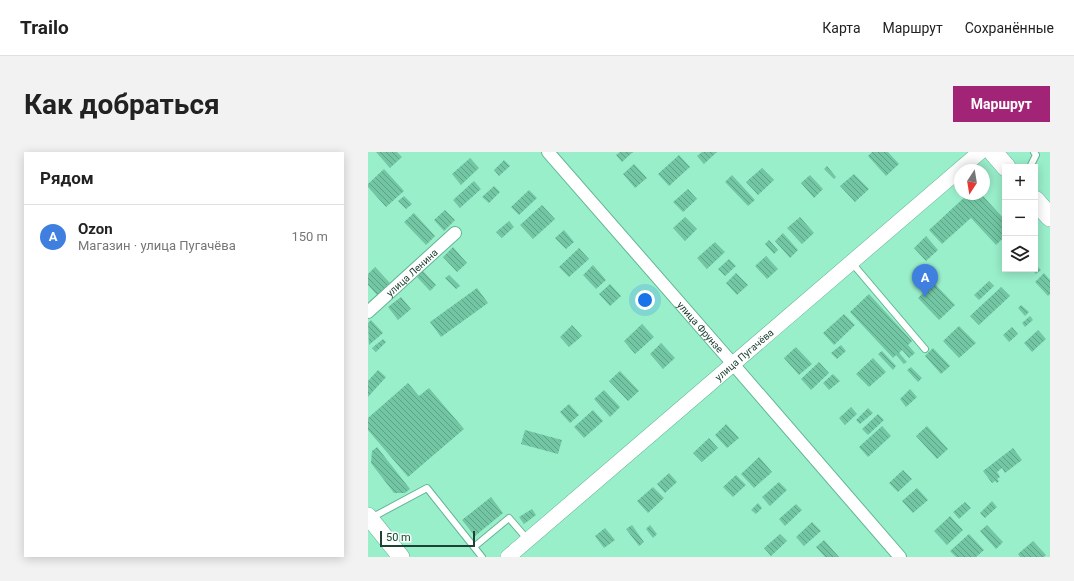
<!DOCTYPE html>
<html lang="ru">
<meta charset="utf-8">
<style>
:root{--surface:#fff;--page:#f2f2f2;--text:#222;--muted:#767676;--line:#e0e0e0;--accent:#a22477}
body{margin:0;font-family:Roboto,sans-serif;background:var(--page);color:var(--text)}
.controls{position:absolute;right:12px;top:12px;display:grid;overflow:hidden;border-radius:0px;box-shadow:0 2px 10px #0003}
.controls button{width:36px;height:36px;display:grid;place-items:center;padding:0;border:0;border-bottom:1px solid var(--line);background:var(--surface);color:var(--text);font:20px sans-serif}
.compass{position:absolute;left:586px;top:12px;width:36px;height:36px;border-radius:50%;background:var(--surface);box-shadow:0 2px 10px #0003;rotate:192deg}
.scale{position:absolute;left:12px;bottom:10px;width:95px;box-sizing:border-box;padding-left:4px;border:2px solid #1e4133;border-top:0;font-size:11px;line-height:14px;white-space:nowrap;color:#1e4133;-webkit-text-stroke:3px #f5fdf9;paint-order:stroke}
.you{position:absolute;left:277px;top:148px;width:14px;height:14px;margin:-10px;border:3px solid #fff;border-radius:50%;background:#1a73e8;box-shadow:0 0 0 6px #1a73e833}
.badge{display:grid;place-items:center;width:26px;height:26px;border-radius:50%;background:var(--accent);color:#fff;font-size:13px;font-weight:700}
.pin{position:absolute;translate:-50% -33px;filter:drop-shadow(0 1px 2px #0008)}
.pin::after{content:'';position:absolute;top:21px;width:14px;height:12px;background:inherit;clip-path:polygon(0 0,100% 0,50% 100%)}
.list{margin:0;padding:0;list-style:none}
h2{display:flex;justify-content:space-between;align-items:center;height:52px;margin:0;padding:0 16px;font-size:17px}
h2 small{font-size:13px;font-weight:400;color:var(--muted)}
.list li{display:grid;grid-template-columns:26px 1fr auto;gap:12px;align-items:center;box-sizing:border-box;height:64px;padding:0 16px;border-top:1px solid var(--line)}
.list b{display:block;font-size:15px;white-space:nowrap}
.list p{margin:0;font-size:13px;white-space:nowrap;color:var(--muted)}
.list em{font-size:13px;font-style:normal;color:var(--muted)}
.icon{flex:none;width:22px;height:22px;fill:none;stroke:currentColor;stroke-width:2;stroke-linecap:round;stroke-linejoin:round}
.map{position:relative;flex:none;width:682px;height:405px;overflow:hidden;border-radius:0px}
header{display:flex;align-items:center;gap:24px;box-sizing:border-box;height:56px;padding:0 20px;background:var(--surface);border-bottom:1px solid var(--line)}
header strong{font-size:19px}
nav{display:flex;gap:22px;margin-inline-start:auto;font-size:14px}
.intro{display:flex;align-items:center;justify-content:space-between;box-sizing:border-box;height:96px;padding:0 24px}
h1{margin:0;font-size:28px}
.button{padding:10px 18px;border-radius:0px;background:var(--accent);color:#fff;font-size:14px;font-weight:700}
main{display:flex;gap:24px;padding:0 24px}
aside{flex:1;background:var(--surface);border-radius:0px;box-shadow:0 2px 10px #0003}
.map>svg:first-child{display:block}
.building{fill:url(#building-back-hatch)}
.lines{fill:none;stroke-linecap:round;stroke-linejoin:round}
.service-casing{stroke:#61b594;stroke-width:8}
.minor-casing{stroke:#61b594;stroke-width:14}
.tertiary-casing{stroke:#61b594;stroke-width:16}
.secondary-casing{stroke:#61b594;stroke-width:18}
.primary-casing{stroke:#61b594;stroke-width:20}
.service{stroke:#fff;stroke-width:6}
.minor{stroke:#fff;stroke-width:12}
.tertiary{stroke:#fff;stroke-width:15}
.secondary{stroke:#fff;stroke-width:17}
.primary{stroke:#fff;stroke-width:19}
.labels{text-anchor:middle;dominant-baseline:central;stroke-width:3;stroke-linejoin:round;paint-order:stroke}
.street-label{font-size:10px;fill:#1e4133;stroke:#f5fdf9}
</style>
<header>
<strong>Trailo</strong>
<nav><a>Карта</a><a>Маршрут</a><a>Сохранённые</a></nav>
</header>
<div class="intro"><h1>Как добраться</h1><a class="button">Маршрут</a></div>
<main>
<aside>
<h2>Рядом<small></small></h2>
<ul class="list">
<li><span class="badge" style="background:#3f7fe0">A</span><div><b>Ozon</b><p>Магазин · улица Пугачёва</p></div><em>150 m</em></li>
</ul>
</aside>
<div class="map">
<svg width="682" height="405" viewBox="0 0 682 405">
<defs>
<pattern id="building-back-hatch" width="6" height="6" patternUnits="userSpaceOnUse"><rect width="6" height="6" fill="#72c6a3"/><path d="M-1 5l2 2M0 0l6 6M5-1l2 2" fill="none" stroke="#5da285"/></pattern>
</defs>
<rect width="100%" height="100%" fill="#9aefcb"/>
<path class="building" d="M8 0H29L34 5 22 16Z
M252 0H265L254 10 248 3Z
M334 0H349L336 12 329 4Z
M504 0H520L531 12 518 24 500 4Z
M311 3 322 15 301 34 290 22Z
M102 6 111 16 93 33 84 22Z
M136 8 142 14 131 24 126 18Z
M266 12 279 26 267 36 255 22Z
M459 14 468 25 466 27 456 17Z
M394 16 406 28 390 43 378 30Z
M16 17 36 39 18 55 0 35V32Z
M486 22 501 37 487 50 472 34Z
M364 23 387 48 380 54 357 30Z
M442 23 455 37 446 46 433 31Z
M106 29 113 37 92 56 85 48Z
M126 34 132 40 121 51 114 45Z
M320 37 329 47 315 60 305 50Z
M161 38 169 46 151 63 143 55Z
M600 42H613L637 68V84L628 93 603 66 574 92 561 78Z
M36 44 44 52 38 57 30 49Z
M174 53 187 67 165 87 152 73Z
M77 58 87 68 76 79 66 68Z
M46 61 67 84 58 93 36 70Z
M317 65 329 77 317 89 305 76Z
M432 65 446 81 434 92 419 76Z
M141 69 146 75 134 86 128 80Z
M196 78 206 90 198 97 187 86Z
M415 81 430 98 422 106 407 89Z
M558 84 570 98 558 109 546 96Z
M401 88 410 98 406 102 397 92Z
M347 90 357 100 339 117 329 106Z
M85 95 99 111 89 120 75 105Z
M211 96 221 107 201 125 191 115Z
M398 104 410 117 399 127 387 114Z
M361 107 368 114 357 124 350 117Z
M667 112 673 118 668 122 664 117H667Z
M225 113 238 128 228 137 215 123Z
M7 115 22 131 9 143 0 133V122Z
M55 119 68 133 62 139 49 125Z
M368 121 380 133 369 143 358 131Z
M676 121 682 128V142L680 144 667 130Z
M81 123 92 134 88 137 77 126Z
M621 129 626 134 611 148 606 143Z
M566 131 587 153 571 168 550 146Z
M242 132 253 144 242 154 231 142Z
M633 135 642 144 611 173 602 164Z
M109 136 120 151 73 185 62 170Z
M501 142 544 189 540 193 547 201 541 206 534 198 531 201 539 210 536 212 528 203 525 206 482 160Z
M33 145 43 157 30 168 20 155Z
M653 153 661 160 657 164 650 156Z
M476 162 487 173 466 193 455 181Z
M662 164 665 168 657 175 654 171Z
M3 168 15 181 1 193 0 171Z
M274 172 286 185 267 202 256 189Z
M204 173 214 184 201 195 192 185Z
M591 174 608 191 591 206 575 189Z
M644 175 650 182 641 190 635 183Z
M670 178 678 187 664 200 656 191Z
M15 187 18 190 8 200 4 196Z
M293 191 307 206 295 217 282 202Z
M473 193 478 199 469 207 463 201Z
M428 195 444 212 431 223 416 206Z
M565 196 582 214 573 222 557 204Z
M514 199 528 214 525 218 510 202Z
M505 206 518 220 501 235 488 222Z
M451 210 461 221 443 238 433 227Z
M543 215 554 226 550 230 539 218Z
M10 218 18 225 0 245V229Z
M252 219 271 239 260 249 241 229Z
M465 222 472 229 461 238 455 231Z
M40 231 51 244 61 236 96 277 40 325 0 278V266Z
M542 237 549 245 538 255 532 247Z
M236 238 252 255 242 265 226 247Z
M201 252 211 263 202 271 192 260Z
M483 255 489 262 477 273 471 266Z
M500 256 505 261 492 272 488 268Z
M225 258 235 269 216 286 206 275Z
M510 262 516 268 500 283 494 277Z
M358 272 371 286 359 296 347 283Z
M514 274 523 284 500 305 491 295Z
M559 274 580 297 569 307 548 284Z
M157 278 194 288 190 302 153 292Z
M341 286 350 296 334 310 325 301Z
M9 295 42 337 37 341H26L3 311 4 299Z
M645 296 654 308 637 321 634 316 629 320 632 325 629 327 631 329 629 331 627 329 624 331 615 319Z
M391 305 404 320 386 336 373 322Z
M535 318 544 327 530 340 521 331Z
M301 321 309 330 297 341 289 332Z
M368 323 378 333 365 345 355 335Z
M411 330 419 338 402 354 394 345Z
M285 335 296 346 280 361 269 349Z
M549 336 560 348 545 361 534 349Z
M123 345 135 361 107 384 94 368Z
M624 349 629 355 617 366 612 361Z
M597 350 603 356 591 367 585 360Z
M390 351 394 356 388 362 383 358Z
M428 352 434 358 417 374 411 367Z
M164 357 168 363 156 372 151 365Z
M582 364 595 378 579 393 566 379Z
M444 370 453 379 436 394 428 385Z
M264 373 276 390 271 394 258 377Z
M282 373 289 382 285 386 278 377Z
M619 373 635 390 628 397 612 379Z
M237 376 247 388 236 396 227 384Z
M412 382 419 389 403 404 396 396Z
M601 382 616 398 608 405H588L582 399Z
M456 388 471 405H457L448 395Z
M665 389 678 403 676 405H652L650 402Z"/>
<g class="lines">
<defs>
<path id="service" d="M662 15 668 3 666 0
M484 111 557 197
M3 366 59 336 106 395
M114 405 106 395 141 366 160 388"/>
<g id="minor">
<path id="s1" d="M180 0 365 212 532 405"/>
<path id="s2" d="M0 160 87 81"/>
</g>
<g id="tertiary">
<path id="s3" d="M140 405 612 0"/>
</g>
<path id="secondary" d="M0 364 33 405"/>
<path id="primary" d="M625 0 638 15
M667 48 682 65"/>
</defs>
<use href="#service" class="service-casing"/>
<use href="#minor" class="minor-casing"/>
<use href="#tertiary" class="tertiary-casing"/>
<use href="#secondary" class="secondary-casing"/>
<use href="#primary" class="primary-casing"/>
<use href="#service" class="service"/>
<use href="#minor" class="minor"/>
<use href="#tertiary" class="tertiary"/>
<use href="#secondary" class="secondary"/>
<use href="#primary" class="primary"/>
</g>
<g class="labels">
<g class="street-label">
<text stroke="none"><textPath href="#s2" startOffset="59">улица Ленина</textPath></text>
<text stroke="none"><textPath href="#s1" startOffset="232">улица Фрунзе</textPath></text>
<text stroke="none"><textPath href="#s3" startOffset="311">улица Пугачёва</textPath></text>
</g>
</g>
</svg>
<div class="controls">
<button>+</button>
<button>−</button>
<button><svg class="icon" aria-label="layers" viewBox="0 0 24 24"><path d="M12 4l9 5-9 5-9-5zM3 14l9 5 9-5"/></svg></button>
</div>
<svg class="compass" viewBox="-18 -18 36 36"><path d="M0-13l5 13h-10z" fill="#e53935"/><path d="M0 13l5-13h-10z" fill="#767676"/></svg>
<div class="scale">50 m</div>
<div class="you"></div>
<div class="pin badge" style="left:557px;top:145px;background:#3f7fe0">A</div>
</div>
</main>
